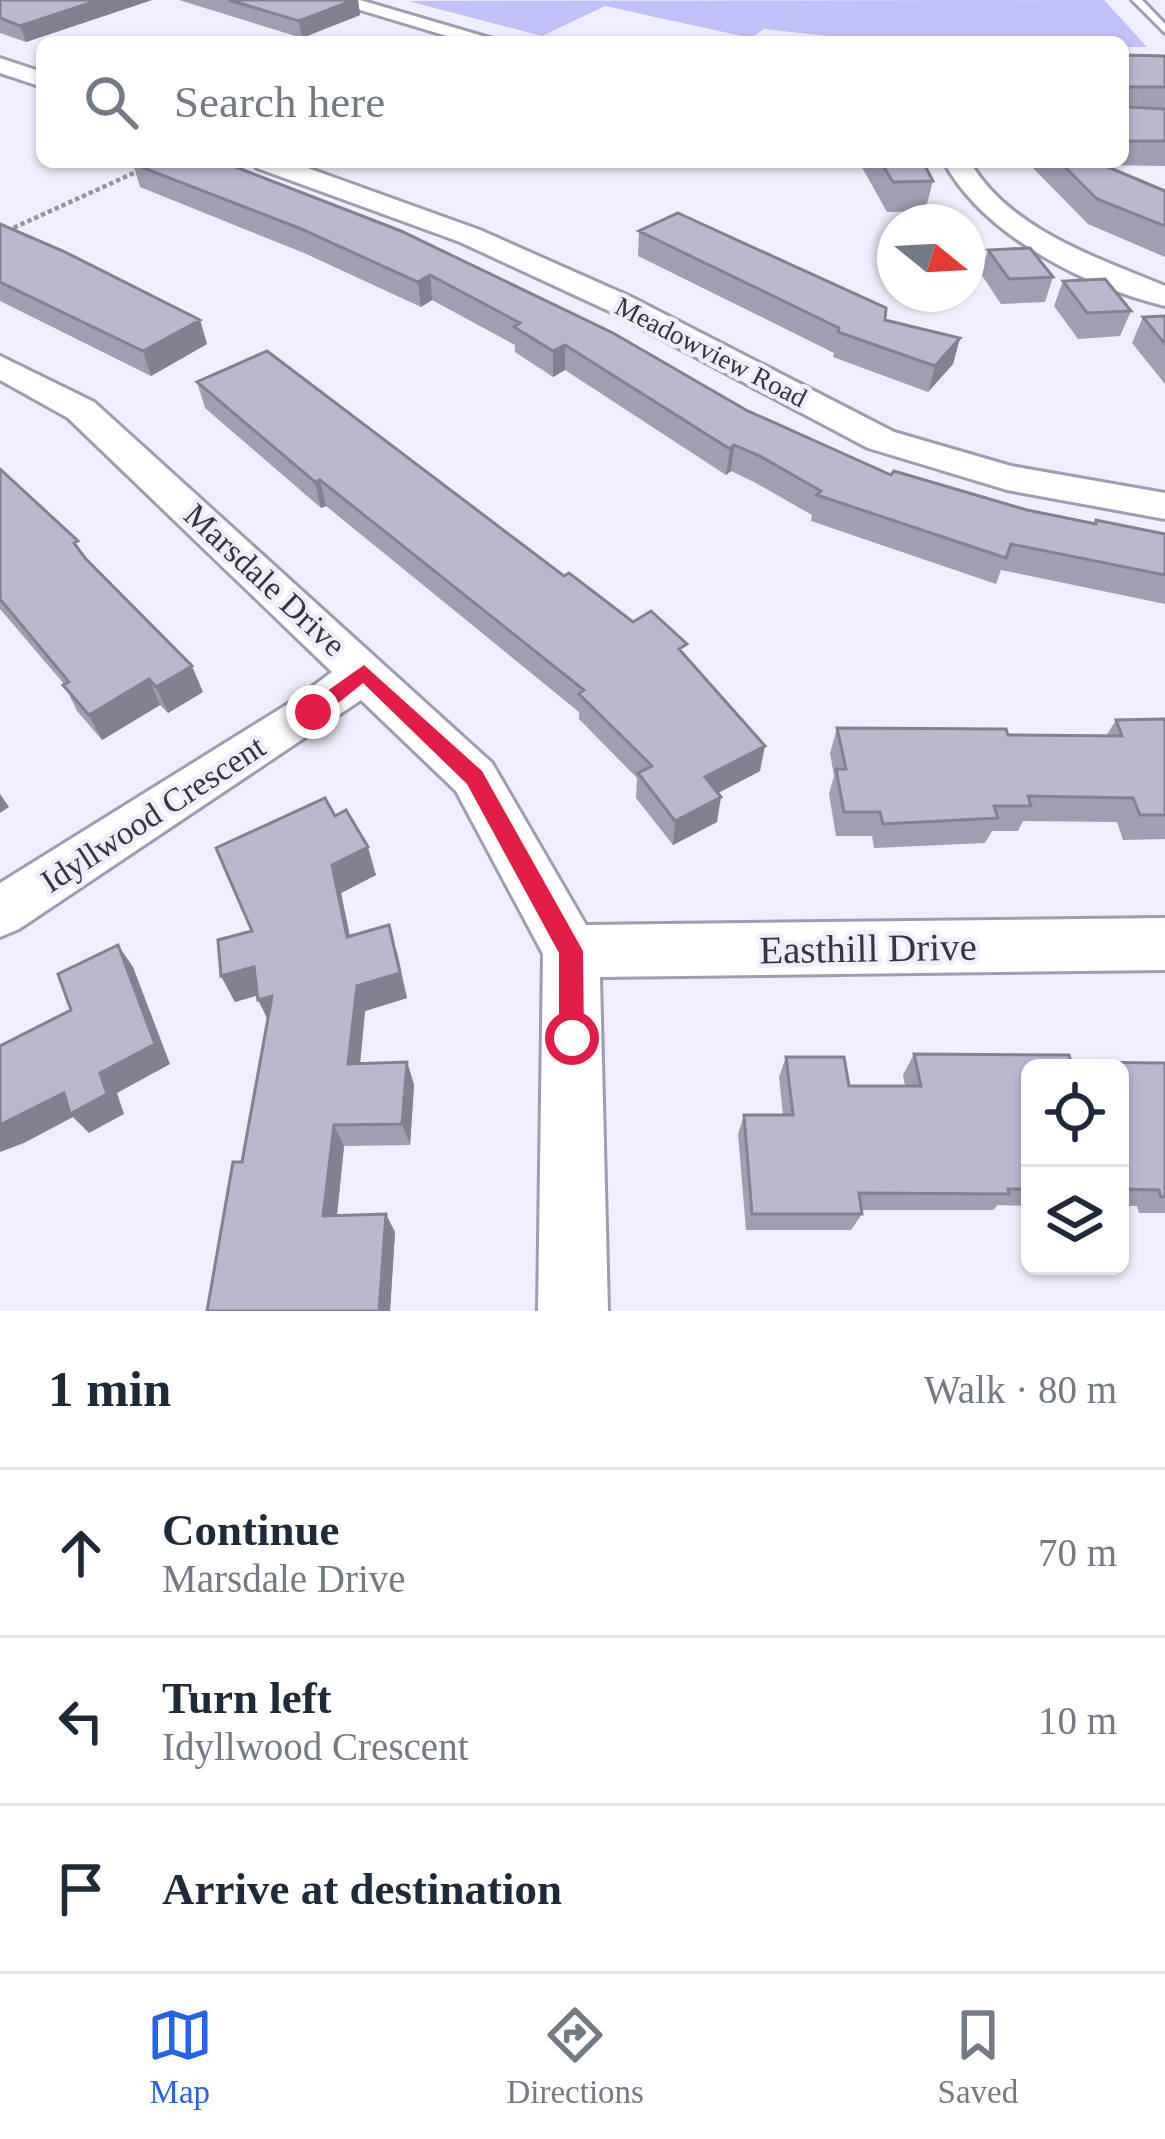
<!DOCTYPE html>
<meta charset="utf-8">
<style>
:root{--surface:#fff;--page:#f6f6f7;--text:#1f2937;--muted:#747a83;--line:#e0e1e3;--accent:#2563eb}
body{margin:0;font-family:Georgia,serif;background:var(--page);color:var(--text)}
.controls{position:absolute;right:36px;bottom:36px;display:grid;overflow:hidden;border-radius:18px;box-shadow:0 3px 9px #0004}
.controls button{width:108px;height:108px;display:grid;place-items:center;padding:0;border:0;border-bottom:3px solid var(--line);background:var(--surface);color:var(--text);font:60px sans-serif}
.compass{position:absolute;left:877px;top:204px;width:108px;height:108px;border-radius:50%;background:var(--surface);box-shadow:0 3px 9px #0004;rotate:108deg}
.stop{position:absolute;width:36px;height:36px;margin:-27px;border:9px solid #e11d48;border-radius:50%;background:#fff}
.stop.end{background:#e11d48;border-color:#fff;box-shadow:0 3px 12px #0008}
.list{margin:0;padding:0;list-style:none}
h2{display:flex;justify-content:space-between;align-items:center;height:156px;margin:0;padding:0 48px;font-size:51px}
h2 small{font-size:39px;font-weight:400;color:var(--muted)}
.list li{display:grid;grid-template-columns:78px 1fr auto;gap:36px;align-items:center;box-sizing:border-box;height:168px;padding:0 48px;border-top:3px solid var(--line)}
.list b{display:block;font-size:45px;white-space:nowrap}
.list p{margin:0;font-size:39px;white-space:nowrap;color:var(--muted)}
.list em{font-size:39px;font-style:normal;color:var(--muted)}
.icon{flex:none;width:66px;height:66px;fill:none;stroke:currentColor;stroke-width:2;stroke-linecap:round;stroke-linejoin:round}
.map{position:relative;flex:none;width:1165px;height:1311px;overflow:hidden}
.search{position:absolute;background:var(--surface);box-shadow:0 3px 9px #0004;left:36px;right:36px;top:36px;height:132px;display:flex;align-items:center;gap:30px;box-sizing:border-box;padding:0 42px;border-radius:18px;color:var(--muted);font-size:45px}
.sheet{height:660px;background:var(--surface)}
nav{display:flex;justify-content:space-around;align-items:center;box-sizing:border-box;height:168px;border-top:3px solid var(--line);background:var(--surface);font-size:33px;color:var(--muted)}
nav a{display:grid;justify-items:center;gap:6px}
nav .on{color:var(--accent)}
.map>svg:first-child{display:block}
.green{fill:#c2c0f8}
.lines{fill:none;stroke-linecap:round;stroke-linejoin:round}
.service-casing{stroke:#9d9cb2;stroke-width:6}
.minor-casing{stroke:#9d9cb2;stroke-width:6}
.path{stroke:#9595a0;stroke-width:4.5;stroke-dasharray:4.5 3;stroke-linecap:butt}
.service{fill:#fff;fill-rule:evenodd}
.minor{fill:#fff;fill-rule:evenodd}
.wall{fill:#9f9eb2}
.shaded-wall{fill:#828191}
.building{fill:#b9b8cf;stroke:#828191;stroke-width:3}
.route{fill:#e11d48}
.labels{text-anchor:middle;dominant-baseline:central;stroke-width:9;stroke-linejoin:round;paint-order:stroke}
.far-street-label{font-size:27px;fill:#36353e;stroke:#eeeefc}
.street-label{font-size:33px;fill:#36353e;stroke:#eeeefc}
.near-street-label{font-size:39px;fill:#36353e;stroke:#eeeefc}
</style>
<div class="map">
<svg width="1165" height="1311" viewBox="0 0 1165 1311">
<rect width="100%" height="100%" fill="#eeeefc"/>
<path class="green" d="M1104 0 1147 47H1123V42H882L764 29 751 38 605 6 542 36 408 1Z"/>
<g class="lines">
<defs>
<path id="service" d="M1132 0H1142L1165 24V33Z"/>
<path id="minor" d="M327 0H360L503 42H467Z
M0 58 42 72V87L0 73Z
M253 162H291L480 230 631 297 894 432 1011 466 1165 493V519L1007 490 868 448 609 311 460 242 257 168Z
M944 162H970C1010 230 1096 257 1165 286V306C1086 287 983 235 944 162Z
M0 356 94 402 492 763 586 925 1165 918V970L600 977 608 1311H538L543 954 456 791 361 700 19 929 0 937V883L296 699 332 672 68 418 0 380Z"/>
</defs>
<use href="#service" class="service-casing"/>
<use href="#minor" class="minor-casing"/>
<path class="path" d="M0 234 158 162"/>
<use href="#service" class="service"/>
<use href="#minor" class="minor"/>
</g>
<path class="wall" d="M0 0H152L26 42 0 33Z
M179 0H358L360 15 302 38Z
M1123 55 1165 56V166L1103 165 1165 191V257L1088 224 1029 164H1023L1022 162H1123Z
M223 162 746 410 891 475 1027 510 1095 524 1096 520 1165 534V604L1001 570 996 584 811 521 812 515 754 482 731 471 726 475 565 370 553 377 515 352V345L432 300 421 307 304 253 140 187 133 164Z
M859 162H923L933 181 925 211 887 212Z
M0 224 200 320 207 344 151 376 0 301Z
M639 231 885 320 960 338 953 364 928 392 833 357 834 353 638 256Z
M988 250 1053 277 1045 302 1001 304 981 274Z
M1063 281 1131 311 1120 336 1078 339 1054 306Z
M1165 316V384L1132 343 1143 317Z
M197 382 564 576 686 657 760 771 718 793 717 822 673 845 636 798 637 778 579 719V712L326 506 321 508 205 408Z
M0 469 87 561 203 692 168 713 160 705 102 740 77 711 64 684 0 609Z
M1165 719V839L1123 840 1117 822 1023 821 1018 831H992L985 843 874 848 872 836H836L829 794 834 776 830 753 837 728 1008 735 1106 736 1116 720Z
M335 816 376 875 341 893 350 936 397 951 407 998 365 1011 360 1063 407 1062 414 1085 410 1145 344 1146 337 1215 395 1232 390 1311 242 1162 268 1020 257 995 235 1002 221 976Z
M914 1054 1071 1062 1165 1063V1213H1139L1137 1206H1120V1068H1030V1206L998 1205 993 1210H861L862 1214 851 1230H746L738 1134 744 1115H783L779 1077 786 1057 849 1086H905L903 1075Z"/>
<path class="shaded-wall" d="M99 0H152L26 42 20 26Z
M354 0H358L360 15 302 38 299 21Z
M430 275 432 300 421 307 418 282Z
M200 320 207 344 151 376 143 351Z
M960 338 953 364 928 392 935 366Z
M565 345V370L553 377V351Z
M734 445 731 471 726 475 730 449Z
M320 480 326 506 321 508 315 482Z
M192 666 203 692 168 713 156 687Z
M149 679 160 705 102 740 89 715Z
M765 746 760 771 701 802 705 777Z
M0 794 9 807 0 813Z
M721 797 717 822 673 845 675 821Z
M368 847 376 875 341 893 355 963 347 937 332 865Z
M389 925 407 998 365 1011 358 1086 348 1064 357 986Z
M118 945 133 967 170 1064 117 1093 124 1114 89 1133 73 1117 24 1143 0 1152V1125L100 1073Z
M254 967 266 993 235 1002 221 976Z
M272 996 270 1024 258 1000Z
M407 1062 414 1085 410 1145 402 1124Z
M334 1125 344 1146 335 1234 323 1216Z
M386 1214 395 1232 390 1311H379Z"/>
<path class="building" d="M0 0H99L20 26 0 18Z
M229 0H354L299 21Z
M1123 55 1165 56V87H1128V107L1165 109V141H1123Z
M136 162H223L401 231 613 333 746 410 891 475 894 471 1027 510 1096 524V520L1165 534V575L1011 544 1006 558 817 495 821 491 758 455 734 445 730 449 565 345 553 351 514 327 520 323 430 275 418 282 299 228 133 164Z
M881 162H923L933 181 893 182Z
M1060 162H1096L1165 191V226L1097 199Z
M678 213 886 308 885 320 960 338 935 366 838 332 839 328 639 231Z
M0 224 63 251 200 320 143 351 0 282Z
M1030 248 1053 277 1009 279 988 250Z
M1105 279 1131 311 1087 313 1063 281Z
M1165 316V344L1143 317Z
M267 351 564 576 569 573 633 622 651 611 687 644 679 649 765 746 705 777 721 797 675 821 638 773 652 766 579 694 584 690 320 480 315 482 197 382Z
M0 469 78 541 74 543 85 558 192 666 156 687 149 679 89 715 63 685 69 682 0 599Z
M1165 719V815H1140L1133 798 1028 796 1031 806H994L998 818 883 824 880 812H844L836 769H846L837 728 1006 729 1008 735 1122 736 1116 720Z
M325 798 335 816 346 810 368 847 332 865 347 937 389 925 400 973 357 986 348 1064 407 1062 402 1124 334 1125 323 1216 386 1214 379 1311H207L233 1162H242L272 996 258 1000 254 967 221 976 218 940 252 931 216 848Z
M118 945 155 1044 100 1073 107 1094 70 1114 64 1093 0 1125V1046L71 1010 58 974Z
M914 1054 1069 1055 1071 1062 1165 1063V1197H1161L1159 1190 1120 1189V1068H1030V1189H1008L1009 1194 859 1193 862 1214H752L744 1115H793L786 1057H844L849 1086H921Z"/>
<path class="route" d="M364 665 482 771 583 951 584 1038 581 1047 572 1050 562 1047 559 1038V953L467 784 363 683 320 718H306V706Z"/>
<g class="labels">
<g class="far-street-label">
<text transform="translate(711 352) rotate(27)">Meadowview Road</text>
</g>
<g class="street-label">
<text transform="translate(265 580) rotate(43)">Marsdale Drive</text>
<text transform="translate(153 814) rotate(-33)">Idyllwood Crescent</text>
</g>
<g class="near-street-label">
<text transform="translate(868 948) rotate(-1)">Easthill Drive</text>
</g>
</g>
</svg>
<div class="controls">
<button><svg class="icon" aria-label="locate" viewBox="0 0 24 24"><circle cx="12" cy="12" r="6"/><path d="M12 2v4M12 18v4M2 12h4M18 12h4"/></svg></button>
<button><svg class="icon" aria-label="layers" viewBox="0 0 24 24"><path d="M12 4l9 5-9 5-9-5zM3 14l9 5 9-5"/></svg></button>
</div>
<svg class="compass" viewBox="-18 -18 36 36"><path d="M0-13l5 13h-10z" fill="#e53935"/><path d="M0 13l5-13h-10z" fill="#747a83"/></svg>
<div class="stop" style="left:572px;top:1038px"></div>
<div class="stop end" style="left:313px;top:712px"></div>
<div class="search"><svg class="icon" aria-label="search" viewBox="0 0 24 24"><circle cx="10" cy="10" r="6"/><path d="M15 15l6 6"/></svg>Search here</div>
</div>
<section class="sheet">
<h2>1 min<small>Walk · 80 m</small></h2>
<ul class="list">
<li><svg class="icon" aria-label="ahead" viewBox="0 0 24 24"><path d="M12 20V5M6 11l6-6 6 6"/></svg><div><b>Continue</b><p>Marsdale Drive</p></div><em>70 m</em></li>
<li><svg class="icon" aria-label="left" viewBox="0 0 24 24"><path d="M17 20v-9H6M10 6l-5 5 5 5"/></svg><div><b>Turn left</b><p>Idyllwood Crescent</p></div><em>10 m</em></li>
<li><svg class="icon" aria-label="arrive" viewBox="0 0 24 24"><path d="M6 21V4h12l-3 4 3 4H6"/></svg><div><b>Arrive at destination</b></div></li>
</ul>
</section>
<nav>
<a class="on"><svg class="icon" aria-label="map" viewBox="0 0 24 24"><path d="M3 6l6-2 6 2 6-2v14l-6 2-6-2-6 2zM9 4v14M15 6v14"/></svg>Map</a>
<a><svg class="icon" aria-label="directions" viewBox="0 0 24 24"><path d="M12 3l9 9-9 9-9-9zM9 14v-3h6M13 9l2 2-2 2"/></svg>Directions</a>
<a><svg class="icon" aria-label="saved" viewBox="0 0 24 24"><path d="M7 4h10v16l-5-4-5 4z"/></svg>Saved</a>
</nav>
